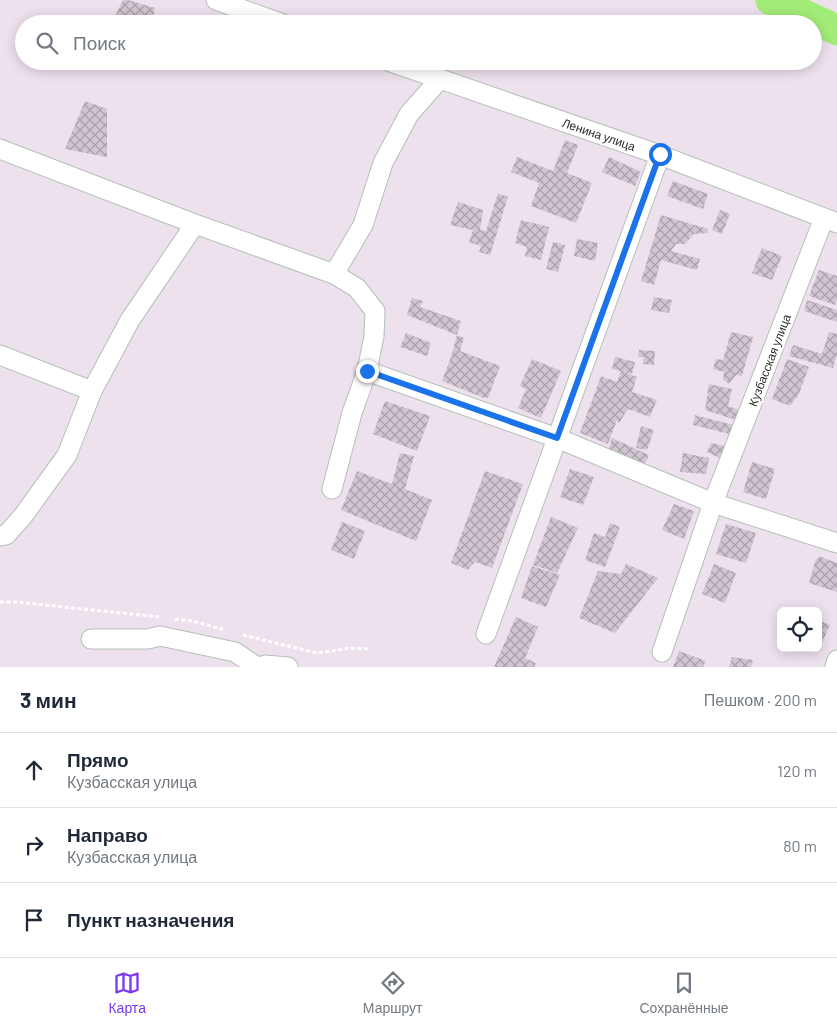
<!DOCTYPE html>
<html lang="ru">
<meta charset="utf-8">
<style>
:root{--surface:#fff;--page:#f6f6f7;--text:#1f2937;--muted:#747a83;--line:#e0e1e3;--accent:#7c3aed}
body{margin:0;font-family:Barlow,sans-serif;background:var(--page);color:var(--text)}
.controls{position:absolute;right:15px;bottom:15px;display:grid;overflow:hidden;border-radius:8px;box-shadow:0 2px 12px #0003}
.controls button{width:45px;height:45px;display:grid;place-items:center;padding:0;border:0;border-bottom:1px solid var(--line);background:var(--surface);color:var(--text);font:25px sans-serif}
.stop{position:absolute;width:15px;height:15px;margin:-11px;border:4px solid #1a73e8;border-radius:50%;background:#fff}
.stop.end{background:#1a73e8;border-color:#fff;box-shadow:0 1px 5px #0008}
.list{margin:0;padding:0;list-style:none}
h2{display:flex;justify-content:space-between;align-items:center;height:65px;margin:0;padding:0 20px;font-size:21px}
h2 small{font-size:16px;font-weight:400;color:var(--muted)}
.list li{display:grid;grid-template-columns:32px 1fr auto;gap:15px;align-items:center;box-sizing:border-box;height:75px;padding:0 20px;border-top:1px solid var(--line)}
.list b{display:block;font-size:19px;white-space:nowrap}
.list p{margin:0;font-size:16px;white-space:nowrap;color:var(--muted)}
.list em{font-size:16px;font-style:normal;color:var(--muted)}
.icon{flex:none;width:28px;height:28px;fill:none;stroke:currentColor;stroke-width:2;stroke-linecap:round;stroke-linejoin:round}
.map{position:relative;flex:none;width:837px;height:667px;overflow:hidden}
.search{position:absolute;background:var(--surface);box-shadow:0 2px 12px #0003;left:15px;right:15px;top:15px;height:55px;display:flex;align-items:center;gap:12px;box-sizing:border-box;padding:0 18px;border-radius:28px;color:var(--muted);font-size:19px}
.sheet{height:290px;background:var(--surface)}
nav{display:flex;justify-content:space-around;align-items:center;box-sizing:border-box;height:70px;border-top:1px solid var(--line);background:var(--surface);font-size:14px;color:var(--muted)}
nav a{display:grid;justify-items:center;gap:2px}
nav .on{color:var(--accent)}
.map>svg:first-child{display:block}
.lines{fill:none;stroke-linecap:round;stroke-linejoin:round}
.river{stroke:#a2ec78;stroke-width:31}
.building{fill:url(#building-cross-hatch)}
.street-casing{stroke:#b4c0b7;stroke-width:21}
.path{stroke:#fff;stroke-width:3;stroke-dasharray:4 2.5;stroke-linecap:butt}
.street{stroke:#fff;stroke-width:19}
.route{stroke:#1a73e8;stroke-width:6}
.labels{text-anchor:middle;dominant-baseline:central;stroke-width:4.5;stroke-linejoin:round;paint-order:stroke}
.street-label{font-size:12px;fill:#2d2d2d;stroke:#fff}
</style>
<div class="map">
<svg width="837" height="667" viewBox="0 0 837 667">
<defs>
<pattern id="building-cross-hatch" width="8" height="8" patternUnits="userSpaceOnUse" patternTransform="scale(1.25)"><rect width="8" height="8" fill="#d1c5d1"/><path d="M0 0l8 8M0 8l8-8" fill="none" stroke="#aaa0aa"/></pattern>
</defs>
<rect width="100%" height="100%" fill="#ede1ee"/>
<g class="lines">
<path class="river" d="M771 0 837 30"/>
</g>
<path class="building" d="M123 0H128L155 8 152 24H111Z
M85 101 107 109V157L65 149Z
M565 140 578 145 567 173 592 183 576 223 531 206 539 183 511 172 517 157 553 171Z
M609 157 641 172 635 186 602 172Z
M673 181 708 194 703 209 667 196Z
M498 193 508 197 490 255 479 252 481 246 469 242 473 230 450 225 458 202 483 210 480 230 486 231Z
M720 210 730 214 722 234 712 230Z
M661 215 708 229 707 233 694 234 685 244H676L671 251 700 259 697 270 661 260 654 285 641 281Z
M521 220 549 227 541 260 525 256 527 247 515 243Z
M577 239 598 243 595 261 574 256Z
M553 242 565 245 558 272 546 269Z
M762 248 782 256 772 280 752 273Z
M819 270 837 276V300L835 305 809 296Z
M654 297 672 300 669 313 651 310Z
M412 298 423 301 420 307 461 321 457 335 407 315Z
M807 300 837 310V322L804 311Z
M731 332 753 337 742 376 736 375 729 384 723 379 724 372 713 369 716 359 723 360Z
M829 332 837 334V354L833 368 789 356 792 347H793V345L822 354Z
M406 333 431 343 427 356 400 347Z
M457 335 464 338 460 351 500 366 488 398 485 397 484 398 442 381 451 357Z
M639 350 655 351 654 365 643 364 644 357H638Z
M615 357 635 362 632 374 612 369Z
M532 359 561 371 541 418 518 408 526 389 520 386Z
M787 359 809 367 799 394 790 406 772 399Z
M621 371 637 377 632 392 657 400 650 417 628 409 619 423 617 420 608 444 580 433 601 376 617 382Z
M709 384 732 389 728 406 739 410 736 420 705 410Z
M385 401 430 416 417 451 373 434Z
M695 415 737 426 734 435 693 425Z
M641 426 654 430 647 450 636 448Z
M612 438 649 455 644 466 608 451Z
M711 443 725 446 720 458 707 452Z
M400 453 414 456 405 489 432 500 416 541 341 510 357 471 392 484Z
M683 453 709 458 706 474 680 472Z
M752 462 775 469 766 499 743 492Z
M570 469 594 477 583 505 560 497Z
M485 471 523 484 492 568 475 562 468 570 451 563Z
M674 504 694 511 684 539 662 530Z
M551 517 578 528 557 573 533 565Z
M342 522 365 531 354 559 331 550Z
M610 523 620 527 605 567 585 560 594 533 605 537Z
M726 524 756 533 746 563 716 554Z
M819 556 837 563V592L809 583 816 559H818Z
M626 564 658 578 615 633 579 618 598 571 621 574Z
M714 564 736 573 725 603 702 594Z
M532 566 560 575 546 607 521 598Z
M516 617 538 627 525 658 536 663 534 667H494Z
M818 620 830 625 818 651Z
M679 651 706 661 703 667H673Z
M732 657 753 660 751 667H729Z"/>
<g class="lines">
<defs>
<path id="street" d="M216 0 283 24
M388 61 660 155 837 223
M0 149 195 224 334 274
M0 355 92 391
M367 371 557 438 713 503 837 543
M332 489 352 413 367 371 374 336 375 311 357 288 334 274 363 225 383 163 409 114 439 80
M0 536 6 535 23 516 67 455 92 391 130 320 195 224
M486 634 660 155
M91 639H148L160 636 235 652 257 667
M662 652 713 503 824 218
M260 667 265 665 288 667
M835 667 837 660"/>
</defs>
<use href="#street" class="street-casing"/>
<path class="path" d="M0 602H17L159 617
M175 619 193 621 225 630
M243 635 317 653 352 648 370 649"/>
<use href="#street" class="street"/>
</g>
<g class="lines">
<path class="route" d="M367 371 557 438 660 154"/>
</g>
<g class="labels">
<g class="street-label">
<text transform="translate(599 134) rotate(19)">Ленина улица</text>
<text transform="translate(769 360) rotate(-69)">Кузбасская улица</text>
</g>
</g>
</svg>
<div class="controls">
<button><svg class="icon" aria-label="locate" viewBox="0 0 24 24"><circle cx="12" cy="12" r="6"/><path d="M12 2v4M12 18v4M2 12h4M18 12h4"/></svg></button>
</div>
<div class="stop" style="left:660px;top:154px"></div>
<div class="stop end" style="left:367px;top:371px"></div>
<div class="search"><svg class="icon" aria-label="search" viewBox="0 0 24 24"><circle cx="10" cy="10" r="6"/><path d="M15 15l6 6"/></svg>Поиск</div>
</div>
<section class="sheet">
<h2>3 мин<small>Пешком · 200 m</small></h2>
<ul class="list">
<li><svg class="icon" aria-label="ahead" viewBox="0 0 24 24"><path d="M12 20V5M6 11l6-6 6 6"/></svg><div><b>Прямо</b><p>Кузбасская улица</p></div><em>120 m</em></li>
<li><svg class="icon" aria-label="right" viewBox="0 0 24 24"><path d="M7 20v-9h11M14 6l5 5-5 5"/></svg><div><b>Направо</b><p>Кузбасская улица</p></div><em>80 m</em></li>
<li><svg class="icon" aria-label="arrive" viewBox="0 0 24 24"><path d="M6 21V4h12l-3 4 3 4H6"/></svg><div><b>Пункт назначения</b></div></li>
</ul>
</section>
<nav>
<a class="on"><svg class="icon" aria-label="map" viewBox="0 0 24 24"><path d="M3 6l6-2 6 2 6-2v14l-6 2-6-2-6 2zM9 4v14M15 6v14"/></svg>Карта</a>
<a><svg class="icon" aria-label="directions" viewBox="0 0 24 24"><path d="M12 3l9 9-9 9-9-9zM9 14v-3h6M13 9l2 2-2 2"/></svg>Маршрут</a>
<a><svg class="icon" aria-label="saved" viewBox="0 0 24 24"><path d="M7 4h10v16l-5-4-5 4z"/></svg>Сохранённые</a>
</nav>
